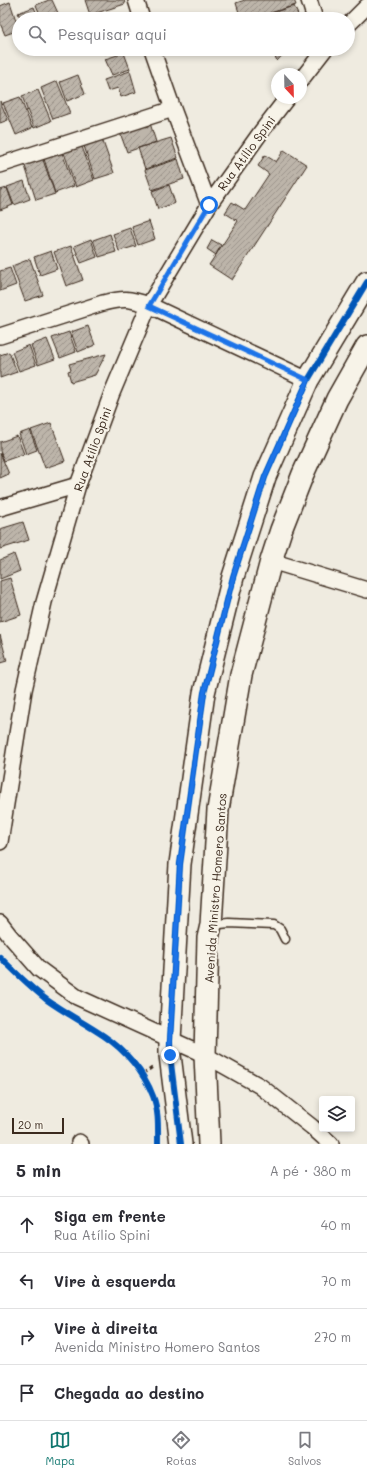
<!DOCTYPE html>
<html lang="pt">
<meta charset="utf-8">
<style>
:root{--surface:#fff;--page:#f7f7f7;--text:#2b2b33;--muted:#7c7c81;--line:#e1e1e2;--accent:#0f766e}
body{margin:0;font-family:Mali,sans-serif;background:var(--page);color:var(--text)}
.controls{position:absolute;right:12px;bottom:12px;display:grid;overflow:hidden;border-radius:4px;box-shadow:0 2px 6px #0003}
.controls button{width:36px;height:36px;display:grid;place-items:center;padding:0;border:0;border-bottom:1px solid var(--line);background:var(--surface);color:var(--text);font:20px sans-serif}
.compass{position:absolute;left:271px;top:68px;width:36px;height:36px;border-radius:50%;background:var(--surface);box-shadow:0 2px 6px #0003;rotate:158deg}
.scale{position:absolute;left:12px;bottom:10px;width:52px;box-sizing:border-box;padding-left:4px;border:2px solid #3b2a1e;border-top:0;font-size:11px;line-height:14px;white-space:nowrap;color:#3b2a1e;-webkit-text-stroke:3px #f7f3e8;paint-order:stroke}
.stop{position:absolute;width:12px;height:12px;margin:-9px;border:3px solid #1a73e8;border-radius:50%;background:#fff}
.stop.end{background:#1a73e8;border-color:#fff;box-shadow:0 1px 4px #0008}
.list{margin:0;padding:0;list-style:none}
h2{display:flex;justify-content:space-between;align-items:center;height:52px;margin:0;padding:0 16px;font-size:17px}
h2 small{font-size:13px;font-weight:400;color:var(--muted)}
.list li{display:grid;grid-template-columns:26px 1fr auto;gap:12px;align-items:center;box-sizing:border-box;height:56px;padding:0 16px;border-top:1px solid var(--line)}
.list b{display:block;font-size:15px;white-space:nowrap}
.list p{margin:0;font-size:13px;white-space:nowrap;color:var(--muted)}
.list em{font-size:13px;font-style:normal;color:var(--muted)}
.icon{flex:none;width:22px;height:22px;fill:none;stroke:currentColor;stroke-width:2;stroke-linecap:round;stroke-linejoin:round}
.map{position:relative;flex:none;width:367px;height:1144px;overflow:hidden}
.search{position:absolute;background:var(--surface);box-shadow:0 2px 6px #0003;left:12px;right:12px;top:12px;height:44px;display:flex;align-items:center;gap:10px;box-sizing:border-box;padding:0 14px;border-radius:22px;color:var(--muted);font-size:15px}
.sheet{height:276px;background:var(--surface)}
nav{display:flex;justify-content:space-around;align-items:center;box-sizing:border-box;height:56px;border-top:1px solid var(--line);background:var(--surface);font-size:11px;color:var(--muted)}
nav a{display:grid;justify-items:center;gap:2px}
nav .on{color:var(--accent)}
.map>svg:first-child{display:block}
.building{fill:url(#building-hatch);stroke:#3b2a1e}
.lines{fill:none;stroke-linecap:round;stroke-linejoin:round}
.lane-casing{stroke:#3b2a1e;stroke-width:11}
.street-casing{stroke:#3b2a1e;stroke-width:18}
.secondary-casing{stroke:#3b2a1e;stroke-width:24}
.path{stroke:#3b2a1e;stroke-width:2.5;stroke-dasharray:4 3;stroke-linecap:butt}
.lane{stroke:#f7f3e8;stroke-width:8}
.street{stroke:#f7f3e8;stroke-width:15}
.secondary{stroke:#f7f3e8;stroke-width:21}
.cycleway-casing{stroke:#f7f3e8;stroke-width:8}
.cycleway{stroke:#0057b8;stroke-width:6}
.route{stroke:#1a73e8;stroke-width:5}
.labels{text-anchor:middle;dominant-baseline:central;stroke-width:4;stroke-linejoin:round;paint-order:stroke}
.street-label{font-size:12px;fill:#3b2a1e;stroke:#f7f3e8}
</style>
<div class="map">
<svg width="367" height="1144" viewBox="0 0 367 1144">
<defs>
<pattern id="building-hatch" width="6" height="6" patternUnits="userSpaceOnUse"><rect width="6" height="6" fill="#bdb5aa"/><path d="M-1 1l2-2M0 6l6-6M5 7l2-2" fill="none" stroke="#9b938a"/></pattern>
</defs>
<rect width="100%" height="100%" fill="#efebe0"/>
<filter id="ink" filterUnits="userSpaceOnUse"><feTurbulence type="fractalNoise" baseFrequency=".025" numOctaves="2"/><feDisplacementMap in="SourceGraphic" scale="8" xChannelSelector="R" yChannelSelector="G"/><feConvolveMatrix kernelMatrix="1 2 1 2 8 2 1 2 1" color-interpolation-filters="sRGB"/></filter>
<g filter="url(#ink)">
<path class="building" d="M49 0H52L58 13 42 19 36 5Z
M85 0H124L125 4 90 15Z
M245 0H294L296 5 251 19H241L236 3Z
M10 2 19 30 5 35 0 23V6Z
M294 6 300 19H260L259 17Z
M34 7 39 19H21L18 13Z
M110 13 112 19H96Z
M103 49H118L105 54Z
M272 49H288L277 61Z
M124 53 130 69 112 75 105 59Z
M130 71 136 92 121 97 118 88 108 91 104 80Z
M78 75 85 94 67 101 60 82Z
M57 81 70 113 53 119 41 88Z
M38 90 51 121 34 128 22 96Z
M20 97 32 128 16 135 3 103Z
M0 101 8 120 0 123Z
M149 120 156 142 127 152 119 130Z
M101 136 114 173 95 179 83 143Z
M171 138 178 158 145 169 138 148Z
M81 144 94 180 76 187 63 150Z
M61 150 74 186 55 193 43 156Z
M284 150 307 165 232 280 209 265 238 221 225 213 232 202 245 210 269 174 258 166 265 155 276 162Z
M42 157 55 194 36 200 24 163Z
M178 159 184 179 152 190 145 170Z
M24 181 30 199 14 205 7 187Z
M169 185 175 203 158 209 152 191Z
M7 188 13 205 0 210V190Z
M149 221 155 239 138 245 132 227Z
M130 228 136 246 119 251 113 234Z
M110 234 116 252 99 257 93 240Z
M91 239 97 257 81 263 74 246Z
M212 240 221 245 216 255 207 249Z
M71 246 83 280 66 286 54 252Z
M51 251 57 269 40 275 34 257Z
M30 259 43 295 25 301 12 266Z
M10 268 16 285 0 291V271Z
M88 326 95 345 78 352 71 332Z
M69 332 76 352 60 358 52 338Z
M47 339 55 359 38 365 31 345Z
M29 345 36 365 19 371 12 352Z
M9 352 17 372 0 378V355Z
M106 354 95 375 71 382 68 371 71 370 69 364Z
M51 423 65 461 45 468 31 430Z
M30 430 37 450 26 454 19 434Z
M17 436 24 454 4 461 0 451V442Z
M0 453 9 474 0 478Z
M23 522 29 540 0 549V529Z
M14 554 20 571 0 579V560Z
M10 578 21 615 0 622V581Z
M0 635 7 661 0 663Z"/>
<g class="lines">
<defs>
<path id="lane" d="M211 925 229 923 274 925 280 929 285 939"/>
<path id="street" d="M136 0 142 19
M309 0 315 19
M348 25 367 6
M152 49 173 109 209 205
M301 80 325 49
M0 165 173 109
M0 336 103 303C123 298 129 298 149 305L308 380
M0 508 78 485
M271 561 367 590
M0 842 24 690 44 602 78 485 112 393 149 305 209 205 261 132 287 98
M0 923 10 936 39 969 77 997 205 1055 260 1086 312 1127 331 1144
M79 1142 81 1144"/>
<path id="secondary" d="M181 1144 170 1055V1040L180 864 204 693 233 577 265 477 308 380 367 282
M209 1144 205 1055 208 938 211 925 218 810 241 675 271 561 281 530 303 474 337 399 367 346"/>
</defs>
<use href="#lane" class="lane-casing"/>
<use href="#street" class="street-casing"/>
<use href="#secondary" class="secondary-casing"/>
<path class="path" d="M143 1074 153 1067"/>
<use href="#lane" class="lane"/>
<use href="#street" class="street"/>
<use href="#secondary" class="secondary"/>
<defs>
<path id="cycleway" d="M0 957C15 972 30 987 47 1000 65 1013 85 1023 104 1036 125 1050 144 1072 153 1096 159 1111 158 1128 158 1144
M181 1144 170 1055V1040L180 864 204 693 233 577 265 477 308 380 367 282"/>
</defs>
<use href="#cycleway" class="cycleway-casing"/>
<use href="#cycleway" class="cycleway"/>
</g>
</g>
<g class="lines" filter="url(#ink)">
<path class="route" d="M170 1055V1040L180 864 204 693 233 577 265 477 308 380 149 306 209 205"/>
</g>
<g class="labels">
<g class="street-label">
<text transform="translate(246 153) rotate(-54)">Rua Atílio Spini</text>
<text transform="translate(92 449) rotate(-70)">Rua Atílio Spini</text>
<text transform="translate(215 888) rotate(-86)">Avenida Ministro Homero Santos</text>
</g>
</g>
</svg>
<div class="controls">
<button><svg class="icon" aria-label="layers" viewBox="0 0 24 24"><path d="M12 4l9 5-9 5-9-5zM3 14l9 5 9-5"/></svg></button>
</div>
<svg class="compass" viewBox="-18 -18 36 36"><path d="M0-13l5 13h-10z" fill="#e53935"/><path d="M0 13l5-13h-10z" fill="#7c7c81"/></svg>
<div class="scale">20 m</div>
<div class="stop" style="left:209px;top:205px"></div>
<div class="stop end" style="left:170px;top:1055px"></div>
<div class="search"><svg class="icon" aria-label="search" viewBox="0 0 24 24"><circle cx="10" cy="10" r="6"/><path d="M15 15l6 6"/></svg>Pesquisar aqui</div>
</div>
<section class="sheet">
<h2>5 min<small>A pé · 380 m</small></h2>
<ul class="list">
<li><svg class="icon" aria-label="ahead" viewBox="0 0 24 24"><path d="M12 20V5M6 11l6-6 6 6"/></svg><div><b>Siga em frente</b><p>Rua Atílio Spini</p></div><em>40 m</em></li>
<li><svg class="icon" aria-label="left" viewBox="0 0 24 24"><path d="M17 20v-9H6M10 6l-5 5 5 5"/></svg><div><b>Vire à esquerda</b></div><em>70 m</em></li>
<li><svg class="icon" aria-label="right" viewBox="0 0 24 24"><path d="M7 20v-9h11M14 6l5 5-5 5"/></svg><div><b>Vire à direita</b><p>Avenida Ministro Homero Santos</p></div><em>270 m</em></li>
<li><svg class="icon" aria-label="arrive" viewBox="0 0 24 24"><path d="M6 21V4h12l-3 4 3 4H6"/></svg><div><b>Chegada ao destino</b></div></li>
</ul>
</section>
<nav>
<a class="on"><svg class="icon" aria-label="map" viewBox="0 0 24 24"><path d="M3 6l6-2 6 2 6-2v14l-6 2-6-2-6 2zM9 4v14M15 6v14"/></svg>Mapa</a>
<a><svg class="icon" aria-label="directions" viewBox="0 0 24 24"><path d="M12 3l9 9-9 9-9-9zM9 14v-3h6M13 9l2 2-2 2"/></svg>Rotas</a>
<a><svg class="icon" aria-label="saved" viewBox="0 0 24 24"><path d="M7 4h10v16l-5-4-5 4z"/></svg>Salvos</a>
</nav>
